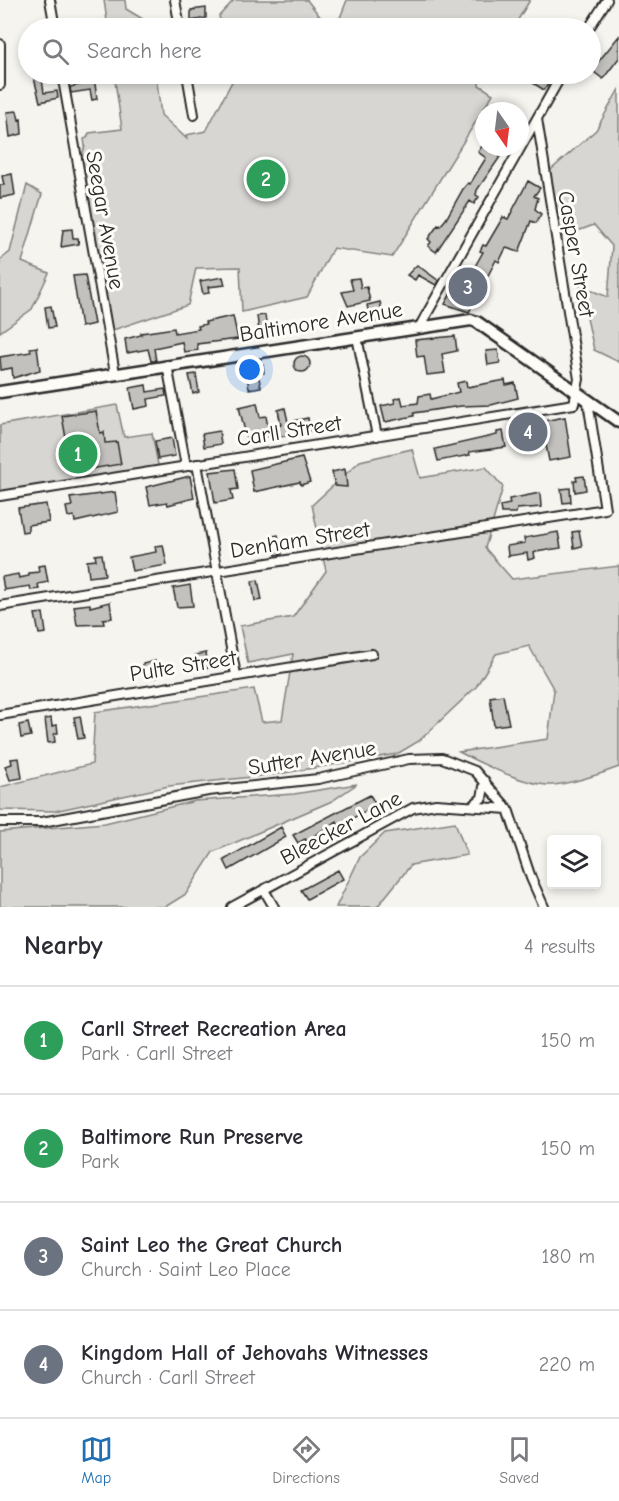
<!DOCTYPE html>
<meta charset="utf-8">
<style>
:root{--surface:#fff;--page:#f2f2f3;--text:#2b2b33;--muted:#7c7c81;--line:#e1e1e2;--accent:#1f6fb2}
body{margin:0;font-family:"Comic Neue",sans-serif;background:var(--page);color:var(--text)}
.controls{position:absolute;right:18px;bottom:18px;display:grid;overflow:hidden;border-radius:6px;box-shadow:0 3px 9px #0003}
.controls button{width:54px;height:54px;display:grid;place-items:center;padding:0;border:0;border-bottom:2px solid var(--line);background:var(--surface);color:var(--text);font:30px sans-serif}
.compass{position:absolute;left:475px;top:102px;width:54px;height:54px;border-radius:50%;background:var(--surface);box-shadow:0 3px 9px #0003;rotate:166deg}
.you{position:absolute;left:250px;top:370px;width:21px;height:21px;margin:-15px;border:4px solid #fff;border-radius:50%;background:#1a73e8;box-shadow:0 0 0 9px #1a73e833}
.badge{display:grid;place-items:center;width:39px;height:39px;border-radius:50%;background:var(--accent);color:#fff;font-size:20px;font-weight:700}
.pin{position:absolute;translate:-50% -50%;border:3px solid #fff;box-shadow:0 2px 6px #0006}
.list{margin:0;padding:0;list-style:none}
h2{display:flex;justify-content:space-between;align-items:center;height:78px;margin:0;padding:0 24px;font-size:26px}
h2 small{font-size:20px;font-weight:400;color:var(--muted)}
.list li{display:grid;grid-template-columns:39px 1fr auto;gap:18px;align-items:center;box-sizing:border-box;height:108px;padding:0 24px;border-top:2px solid var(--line)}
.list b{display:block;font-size:22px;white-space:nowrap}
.list p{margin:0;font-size:20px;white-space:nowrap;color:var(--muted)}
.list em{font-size:20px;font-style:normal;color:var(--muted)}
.icon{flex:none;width:33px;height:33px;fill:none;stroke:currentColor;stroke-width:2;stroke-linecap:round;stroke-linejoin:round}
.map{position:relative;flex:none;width:619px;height:907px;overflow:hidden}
.search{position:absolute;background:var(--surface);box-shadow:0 3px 9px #0003;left:18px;right:18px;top:18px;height:66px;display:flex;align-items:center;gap:15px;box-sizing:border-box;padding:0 21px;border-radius:33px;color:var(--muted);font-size:22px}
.sheet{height:510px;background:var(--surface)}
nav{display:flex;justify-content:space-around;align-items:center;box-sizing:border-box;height:84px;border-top:2px solid var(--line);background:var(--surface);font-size:16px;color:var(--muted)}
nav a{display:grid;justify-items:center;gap:3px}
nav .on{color:var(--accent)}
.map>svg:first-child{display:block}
.green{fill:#d7d6d2;stroke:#81807e;stroke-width:1.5}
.building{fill:#c2c1be;stroke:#2b2b2b;stroke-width:1.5}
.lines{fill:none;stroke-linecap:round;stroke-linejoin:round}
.street-casing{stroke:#2b2b2b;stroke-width:12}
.secondary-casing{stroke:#2b2b2b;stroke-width:15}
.street{stroke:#fdfcf7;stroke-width:8}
.secondary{stroke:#fdfcf7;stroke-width:10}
.labels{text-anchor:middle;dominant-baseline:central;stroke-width:6;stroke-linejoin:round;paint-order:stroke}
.street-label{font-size:22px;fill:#2b2b2b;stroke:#fdfcf7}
</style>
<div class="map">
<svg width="619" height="907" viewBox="0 0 619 907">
<rect width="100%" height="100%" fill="#f5f4ef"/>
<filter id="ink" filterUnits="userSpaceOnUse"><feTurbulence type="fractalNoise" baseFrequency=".0167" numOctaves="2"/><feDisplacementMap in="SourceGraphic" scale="12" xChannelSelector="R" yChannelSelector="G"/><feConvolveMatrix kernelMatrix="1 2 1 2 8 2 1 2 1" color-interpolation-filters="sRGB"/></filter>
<g filter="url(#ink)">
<path class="green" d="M104 0H125L126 9 151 24V28H108Z
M234 0H307L329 28H222L219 16Z
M347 0H530L513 28H336Z
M114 74H156L161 115 187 139 186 135 206 131 236 74H478L479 85 493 94 392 257 333 248 307 297 242 312 240 267 196 268 188 305 107 332 78 168 85 146 84 139 87 138 89 133 122 129Z
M619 89V362L594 350 580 286 608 297 612 246 594 225 556 239 545 175 596 130Z
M27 185 42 194 22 262 49 273 32 309 0 332V260L10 252Z
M117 405 124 437 152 433 159 470 0 496V425Z
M412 449 420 478 486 467 503 487 485 548 512 579 619 566V767C601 774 565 786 547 785 521 783 482 764 459 752L548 739 554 690 529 646 496 654 476 687 419 741 397 754 278 774 169 786 55 811 0 810V787L92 764 95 712 254 689 262 722 282 720 293 654 248 663 240 626 293 617 326 571 312 505 360 461Z
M357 784 332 801 213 852 186 894 165 907H0V832L105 823 195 801 294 794Z
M455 822 467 855 411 865 377 907H336L360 857 385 833Z"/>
<path class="building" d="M206 8V18L191 21V10Z
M619 36V58L603 79 594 72 596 68 594 67Z
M33 74H53V77L42 79 44 93 57 91 58 98 40 102Z
M519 74H531L548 85 544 90Z
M94 77 97 99 92 100 90 90 71 93 70 87 88 83 87 79Z
M17 111 19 120 21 119 22 134 10 137 7 112Z
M482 146 507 147 477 190 476 195 479 197 474 204 470 201 436 252 428 246 431 242 428 239 438 225 440 226 446 219 463 189 468 183 470 184 486 158 478 152Z
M12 174 15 195 0 198V185H4L2 176Z
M528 181 540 188 534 196 538 198 535 209 541 214 536 223 531 221 519 252 506 248 499 262 496 260 469 312 445 304 467 264 474 268 483 252 480 251 483 245 486 246 503 217 508 219Z
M72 229 73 238H78L79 244 61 247 63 230Z
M417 265 439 281 436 285 418 275 415 280 407 275Z
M85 275 94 324 81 327 73 276Z
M223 277 225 285 208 287 209 293 203 294 200 281Z
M359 278 361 288 367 287 370 301 348 306 342 292 353 290 350 279Z
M380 302 384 320 371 323 367 305Z
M51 306 55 327 48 328 45 307Z
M265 315 267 330 259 331 257 316Z
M233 316 238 339 197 344 198 350 184 352 182 342 154 348 156 361H151L148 349 127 353 125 339 141 335V333L174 328 175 333 199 329 198 326 206 324 205 322Z
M455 336 457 351 442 354 445 373 427 375 424 356 417 357 415 340Z
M37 347 40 370 13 378 12 368 1 370 0 357 31 352 30 348Z
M498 350 500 363 488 365 486 351Z
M294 364a8 8 0 1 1 16 0a8 8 0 1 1-16 0Z
M263 365 264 373 258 374 261 387 249 389 246 370Z
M196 374 199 392 193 394 189 375Z
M505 380 506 385 515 383 518 398 491 405 461 406 414 413V416L385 422 381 406 395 403 394 399 401 397 403 405 418 403 419 396 430 394 431 399 459 392 457 383 466 381 467 387Z
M146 385 147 392 165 389 166 396 148 399 149 406 134 409 130 388Z
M257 403 260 417 266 416 268 428 281 425 278 410 285 408 288 422 308 418 310 431 281 437 280 434 247 440 239 407Z
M96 411 100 433 104 432 105 443 117 442 121 464 72 472 62 416Z
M565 417 571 457 549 461 546 445 532 447V453L525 454 520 443 524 442 523 432 544 428 543 421Z
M219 431 221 444 204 447 202 434Z
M503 431 506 447 469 452 470 455 438 461 435 449 497 435V432Z
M172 438 175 456 158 459 155 441Z
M302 458 310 482 301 485 300 482 254 492 250 470Z
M235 469 238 489 231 490 233 500 215 503 210 472Z
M345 469 347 487 335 486 332 472Z
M190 476 194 498 168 505 167 502 150 505 146 487Z
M584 476 586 490 575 492 574 481H577L576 477Z
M570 488 571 502 563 503 561 489Z
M115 492 118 512 75 522 74 516 68 517 66 507 72 506 70 498Z
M540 493 541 507 517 509 516 513H501L500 506 510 504 509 499Z
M46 504 49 522 28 525V531L22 532 18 508Z
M579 531 582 546 574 548 572 532Z
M558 532 561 548 536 552 534 553 535 558 528 560 527 553 508 556 507 546 525 543 524 538Z
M278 535 282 554 276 555 272 536Z
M163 545 167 565 132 571 129 557 156 552 155 546Z
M102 554 105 575 89 577 87 561 96 560 95 555Z
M45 565 48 582 38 584 39 589 31 590 30 586 4 590 2 577 18 574 19 578 29 576V573L39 572 38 566Z
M258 580 262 600 255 601 252 581Z
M190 585 193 606 177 607 173 588Z
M110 602 112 618 103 619 104 624 77 625 74 606 90 604V607Z
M43 613 46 633 39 634 35 614Z
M206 653 208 668 198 670 195 655Z
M155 661 158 677 151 678 149 669 144 670 143 664Z
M503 695 509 724 494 726 490 697Z
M80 716 84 738 78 739 74 717Z
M51 718 52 726 57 725 58 733 54 734 55 742 48 743 45 719Z
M28 723 31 736 21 738 19 725Z
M19 758 22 778 10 780 5 766 12 764 11 759Z
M370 795 376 805 339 826 337 821 306 841 305 839 298 843 293 835Z
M281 827 286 837 229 870 224 860Z
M338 870 343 879 307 899 301 890Z"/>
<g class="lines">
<defs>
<path id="street" d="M50 0 55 28
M175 0 180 28
M589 28 607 0
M0 44V85
M62 74 115 373
M187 74 194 115
M420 326 562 74
M357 337 377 436
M167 365 186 466
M197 464 236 675
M0 496 574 404 579 379 537 119
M0 606 605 509 588 402
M0 715 372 654
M472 806 482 798 485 781
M0 822H42L208 791 318 779 409 759 442 758 475 771 508 809 531 878 544 907
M264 890 274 907
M232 907 413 808 436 804 508 809"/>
<path id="secondary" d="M0 392 471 320 477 322 619 422"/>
</defs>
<use href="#street" class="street-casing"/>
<use href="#secondary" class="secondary-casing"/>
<use href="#street" class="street"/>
<use href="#secondary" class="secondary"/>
</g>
</g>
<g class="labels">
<g class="street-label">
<text transform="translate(105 220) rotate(80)">Seegar Avenue</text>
<text transform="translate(576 254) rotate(80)">Casper Street</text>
<text transform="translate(321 322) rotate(-9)">Baltimore Avenue</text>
<text transform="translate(289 431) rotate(-9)">Carll Street</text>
<text transform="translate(300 540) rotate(-9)">Denham Street</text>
<text transform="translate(183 666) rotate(-9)">Pulte Street</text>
<text transform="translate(312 758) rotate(-9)">Sutter Avenue</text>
<text transform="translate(341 828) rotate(-28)">Bleecker Lane</text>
</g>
</g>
</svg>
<div class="controls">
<button><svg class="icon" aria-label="layers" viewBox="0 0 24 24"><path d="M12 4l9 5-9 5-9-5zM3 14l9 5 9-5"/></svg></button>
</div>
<svg class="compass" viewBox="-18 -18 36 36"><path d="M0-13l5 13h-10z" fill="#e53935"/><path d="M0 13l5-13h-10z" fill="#7c7c81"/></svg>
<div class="you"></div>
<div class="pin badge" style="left:78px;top:454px;background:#2e9e5b">1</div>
<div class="pin badge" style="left:266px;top:179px;background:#2e9e5b">2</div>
<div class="pin badge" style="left:468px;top:287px;background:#6b7280">3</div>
<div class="pin badge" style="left:528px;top:432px;background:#6b7280">4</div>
<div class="search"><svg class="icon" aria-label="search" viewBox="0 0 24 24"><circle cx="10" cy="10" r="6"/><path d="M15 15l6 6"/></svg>Search here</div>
</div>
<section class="sheet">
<h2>Nearby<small>4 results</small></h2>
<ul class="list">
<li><span class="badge" style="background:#2e9e5b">1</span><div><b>Carll Street Recreation Area</b><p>Park · Carll Street</p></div><em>150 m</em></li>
<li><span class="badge" style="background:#2e9e5b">2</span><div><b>Baltimore Run Preserve</b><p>Park</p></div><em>150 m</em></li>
<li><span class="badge" style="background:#6b7280">3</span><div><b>Saint Leo the Great Church</b><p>Church · Saint Leo Place</p></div><em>180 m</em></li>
<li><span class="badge" style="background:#6b7280">4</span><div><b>Kingdom Hall of Jehovahs Witnesses</b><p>Church · Carll Street</p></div><em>220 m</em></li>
</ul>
</section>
<nav>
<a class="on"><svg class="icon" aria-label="map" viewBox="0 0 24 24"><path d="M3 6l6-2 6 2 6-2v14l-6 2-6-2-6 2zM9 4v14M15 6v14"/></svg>Map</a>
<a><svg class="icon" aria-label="directions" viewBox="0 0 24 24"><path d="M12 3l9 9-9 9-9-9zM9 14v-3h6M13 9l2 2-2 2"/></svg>Directions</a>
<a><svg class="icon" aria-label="saved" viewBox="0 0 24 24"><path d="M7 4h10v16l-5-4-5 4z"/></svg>Saved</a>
</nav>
